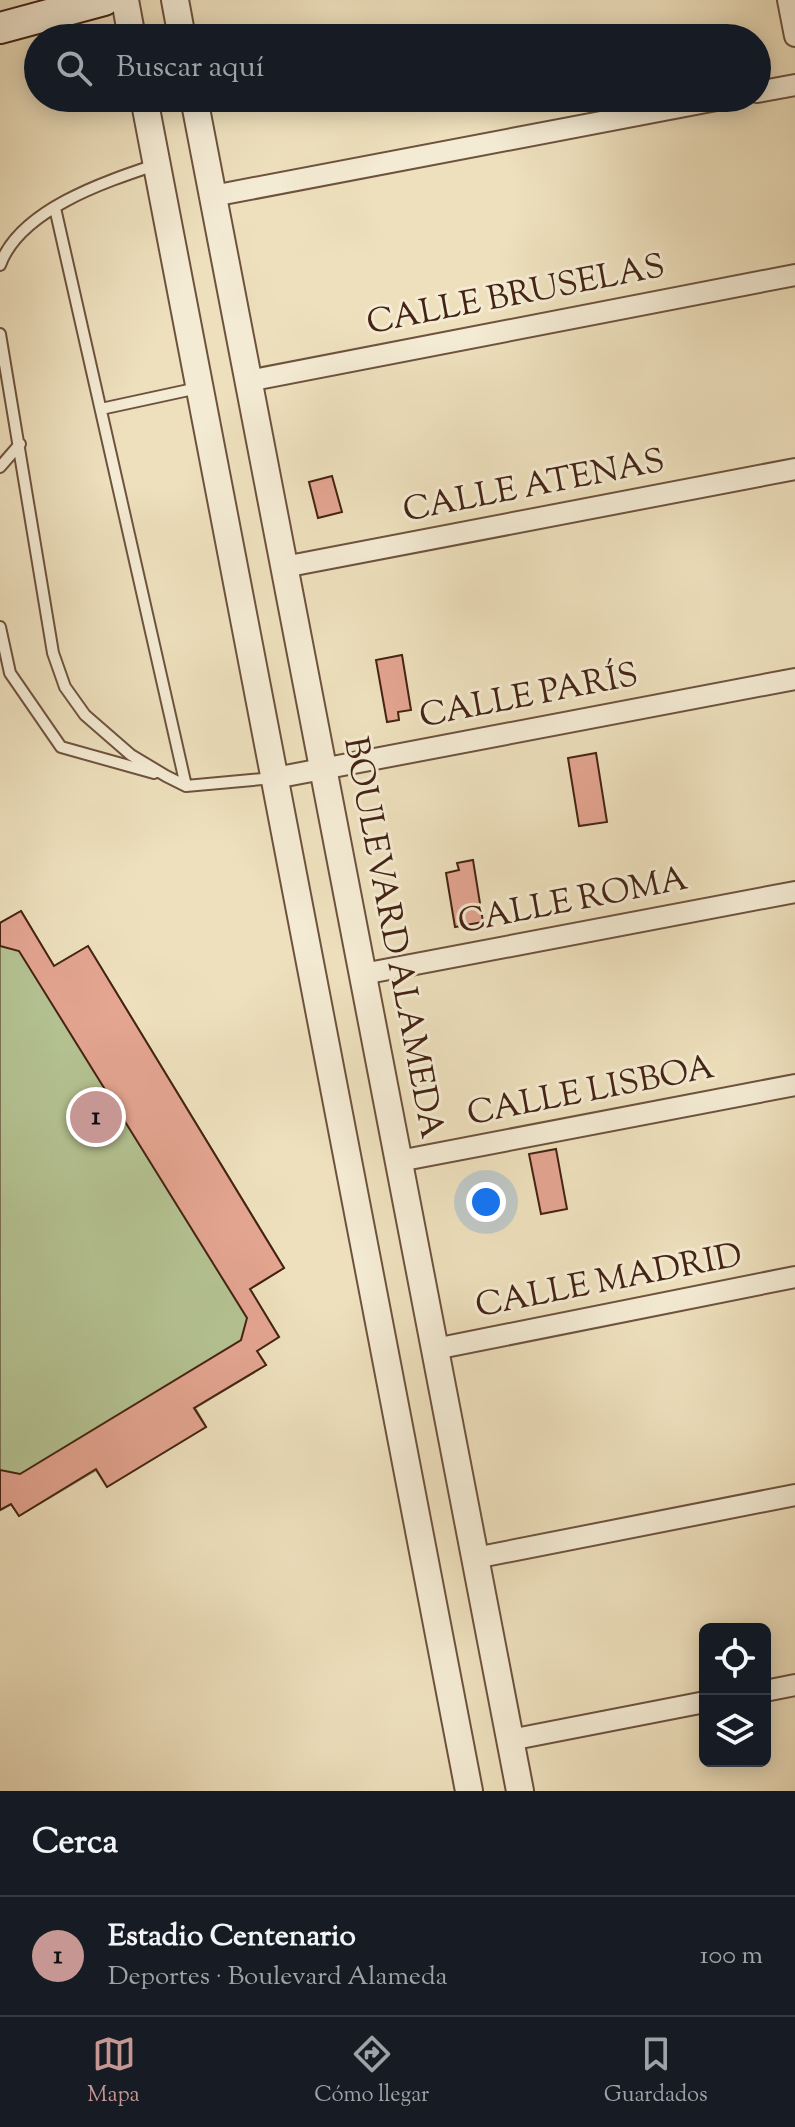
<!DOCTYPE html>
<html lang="es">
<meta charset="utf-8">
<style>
:root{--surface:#171b24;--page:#20242c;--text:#f1f3f6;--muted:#9ea1a6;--line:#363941;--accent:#c59692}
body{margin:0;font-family:"Sorts Mill Goudy",serif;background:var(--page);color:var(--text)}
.controls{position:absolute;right:24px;bottom:24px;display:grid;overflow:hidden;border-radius:12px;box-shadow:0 4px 20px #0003}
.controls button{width:72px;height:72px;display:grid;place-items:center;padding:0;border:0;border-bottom:2px solid var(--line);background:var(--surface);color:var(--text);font:40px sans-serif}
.you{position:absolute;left:486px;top:1202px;width:28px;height:28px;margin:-20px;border:6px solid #fff;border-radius:50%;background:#1a73e8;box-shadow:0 0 0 12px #1a73e833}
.badge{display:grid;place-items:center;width:52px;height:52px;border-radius:50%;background:var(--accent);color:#111;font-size:26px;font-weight:700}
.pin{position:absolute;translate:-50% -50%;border:4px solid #fff;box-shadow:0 2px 8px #0006}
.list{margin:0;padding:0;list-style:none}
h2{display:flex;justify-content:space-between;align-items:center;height:104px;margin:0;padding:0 32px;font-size:34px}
h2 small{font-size:26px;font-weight:400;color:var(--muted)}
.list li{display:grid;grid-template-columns:52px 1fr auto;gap:24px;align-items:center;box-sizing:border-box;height:120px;padding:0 32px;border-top:2px solid var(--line)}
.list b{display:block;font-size:30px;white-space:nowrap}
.list p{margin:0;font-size:26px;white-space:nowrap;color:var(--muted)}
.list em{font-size:26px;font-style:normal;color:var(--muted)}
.icon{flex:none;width:44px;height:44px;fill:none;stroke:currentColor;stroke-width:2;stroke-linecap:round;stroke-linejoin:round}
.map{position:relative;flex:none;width:795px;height:1791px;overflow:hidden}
.search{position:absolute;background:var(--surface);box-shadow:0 4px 20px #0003;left:24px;right:24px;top:24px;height:88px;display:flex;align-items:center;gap:20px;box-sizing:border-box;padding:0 28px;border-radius:44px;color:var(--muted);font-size:30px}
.sheet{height:224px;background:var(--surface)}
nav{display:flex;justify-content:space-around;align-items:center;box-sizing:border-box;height:112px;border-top:2px solid var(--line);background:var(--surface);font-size:22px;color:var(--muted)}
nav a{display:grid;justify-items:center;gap:4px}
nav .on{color:var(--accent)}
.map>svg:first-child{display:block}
.green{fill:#b5c393;stroke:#7c7353;stroke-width:2}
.building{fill:#e4a591;stroke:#442313;stroke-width:2}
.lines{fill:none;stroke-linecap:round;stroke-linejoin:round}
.service-casing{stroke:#6e523e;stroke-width:14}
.minor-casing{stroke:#6e523e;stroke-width:24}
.tertiary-casing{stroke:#6e523e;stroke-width:30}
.secondary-casing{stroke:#442313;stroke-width:34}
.service{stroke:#f4ebd4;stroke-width:10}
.minor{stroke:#f4ebd4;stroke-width:20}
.tertiary{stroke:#f4ebd4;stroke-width:26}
.secondary{stroke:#f4ebd4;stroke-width:30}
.labels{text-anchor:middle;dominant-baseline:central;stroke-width:6;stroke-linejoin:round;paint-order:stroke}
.street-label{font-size:34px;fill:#442313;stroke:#f4ebd4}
</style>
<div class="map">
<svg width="795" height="1791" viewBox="0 0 795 1791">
<rect width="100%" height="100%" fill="#eee0bd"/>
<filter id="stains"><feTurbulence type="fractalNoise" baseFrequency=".0025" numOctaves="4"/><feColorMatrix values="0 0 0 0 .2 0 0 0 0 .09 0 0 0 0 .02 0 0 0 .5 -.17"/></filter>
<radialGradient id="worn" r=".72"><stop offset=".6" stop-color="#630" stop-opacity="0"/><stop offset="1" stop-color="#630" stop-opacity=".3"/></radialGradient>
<path class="green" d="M21 911 54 966 88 946 284 1268 250 1289 279 1337 257 1351 266 1365 195 1408 206 1427 107 1487 96 1470 19 1516 11 1504 0 1510V923Z"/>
<path class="building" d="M332 476 342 512 318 518 309 482Z
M402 655 411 710 398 712 399 720 387 722 376 660Z
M596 753 607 822 579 826 568 758Z
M473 860 483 922 455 927 446 873 459 870 457 863Z
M21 911 54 966 88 946 284 1268 250 1289 279 1337 257 1351 266 1365 194 1408 206 1427 107 1487 96 1469 19 1516 11 1504 0 1510V1470L20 1474 241 1340 247 1318 19 951 0 946V923Z
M556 1149 567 1209 541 1214 529 1154Z"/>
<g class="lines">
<defs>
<path id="service" d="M55 208 186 786
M0 265C20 210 104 182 155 165
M0 334 53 653 65 687 85 715 131 755 166 776 186 786 274 778
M101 409 198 388
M0 467 20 444
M0 627 10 673 61 747 154 773"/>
<path id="minor" d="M788 0 795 36
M757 92 795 85
M213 196 727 98
M248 381 795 275
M284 567 795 469
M275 778 795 679
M363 974 795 892
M399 1161 795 1085
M435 1349 795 1277
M475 1558 795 1495
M765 1691 795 1685
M510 1740 705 1702"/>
<path id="tertiary" d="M125 0 132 38
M175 0 182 38
M144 98 469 1791
M194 98 520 1791"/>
<path id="secondary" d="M0 28 104 0"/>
</defs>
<use href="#service" class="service-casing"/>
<use href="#minor" class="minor-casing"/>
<use href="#tertiary" class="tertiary-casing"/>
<use href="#secondary" class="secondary-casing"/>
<use href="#service" class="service"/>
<use href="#minor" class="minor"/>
<use href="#tertiary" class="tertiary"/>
<use href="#secondary" class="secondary"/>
</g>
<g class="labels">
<g class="street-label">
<text transform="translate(516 296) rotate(-11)">CALLE BRUSELAS</text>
<text transform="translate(534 487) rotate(-11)">CALLE ATENAS</text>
<text transform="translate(529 697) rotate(-11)">CALLE PARÍS</text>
<text transform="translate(573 902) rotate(-11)">CALLE ROMA</text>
<text transform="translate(392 938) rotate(79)">BOULEVARD ALAMEDA</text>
<text transform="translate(591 1092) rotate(-11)">CALLE LISBOA</text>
<text transform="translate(609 1282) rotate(-11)">CALLE MADRID</text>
</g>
</g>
<rect width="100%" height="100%" filter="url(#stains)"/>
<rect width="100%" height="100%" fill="url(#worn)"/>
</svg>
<div class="controls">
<button><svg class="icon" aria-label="locate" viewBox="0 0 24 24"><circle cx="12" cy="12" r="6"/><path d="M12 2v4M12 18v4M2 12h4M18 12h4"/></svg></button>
<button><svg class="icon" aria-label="layers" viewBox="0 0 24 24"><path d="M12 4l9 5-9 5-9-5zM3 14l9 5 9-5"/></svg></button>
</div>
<div class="you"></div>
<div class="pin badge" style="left:96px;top:1117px">1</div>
<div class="search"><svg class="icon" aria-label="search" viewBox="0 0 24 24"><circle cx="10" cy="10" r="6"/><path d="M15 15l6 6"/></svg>Buscar aquí</div>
</div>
<section class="sheet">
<h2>Cerca<small></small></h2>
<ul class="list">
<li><span class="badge">1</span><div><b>Estadio Centenario</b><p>Deportes · Boulevard Alameda</p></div><em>100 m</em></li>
</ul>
</section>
<nav>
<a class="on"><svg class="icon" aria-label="map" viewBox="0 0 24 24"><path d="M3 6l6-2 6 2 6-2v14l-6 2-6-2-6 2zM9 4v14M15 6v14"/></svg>Mapa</a>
<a><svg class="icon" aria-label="directions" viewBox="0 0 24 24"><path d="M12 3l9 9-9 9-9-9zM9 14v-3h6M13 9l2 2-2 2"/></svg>Cómo llegar</a>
<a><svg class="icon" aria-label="saved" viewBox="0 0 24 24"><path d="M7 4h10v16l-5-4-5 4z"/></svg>Guardados</a>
</nav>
